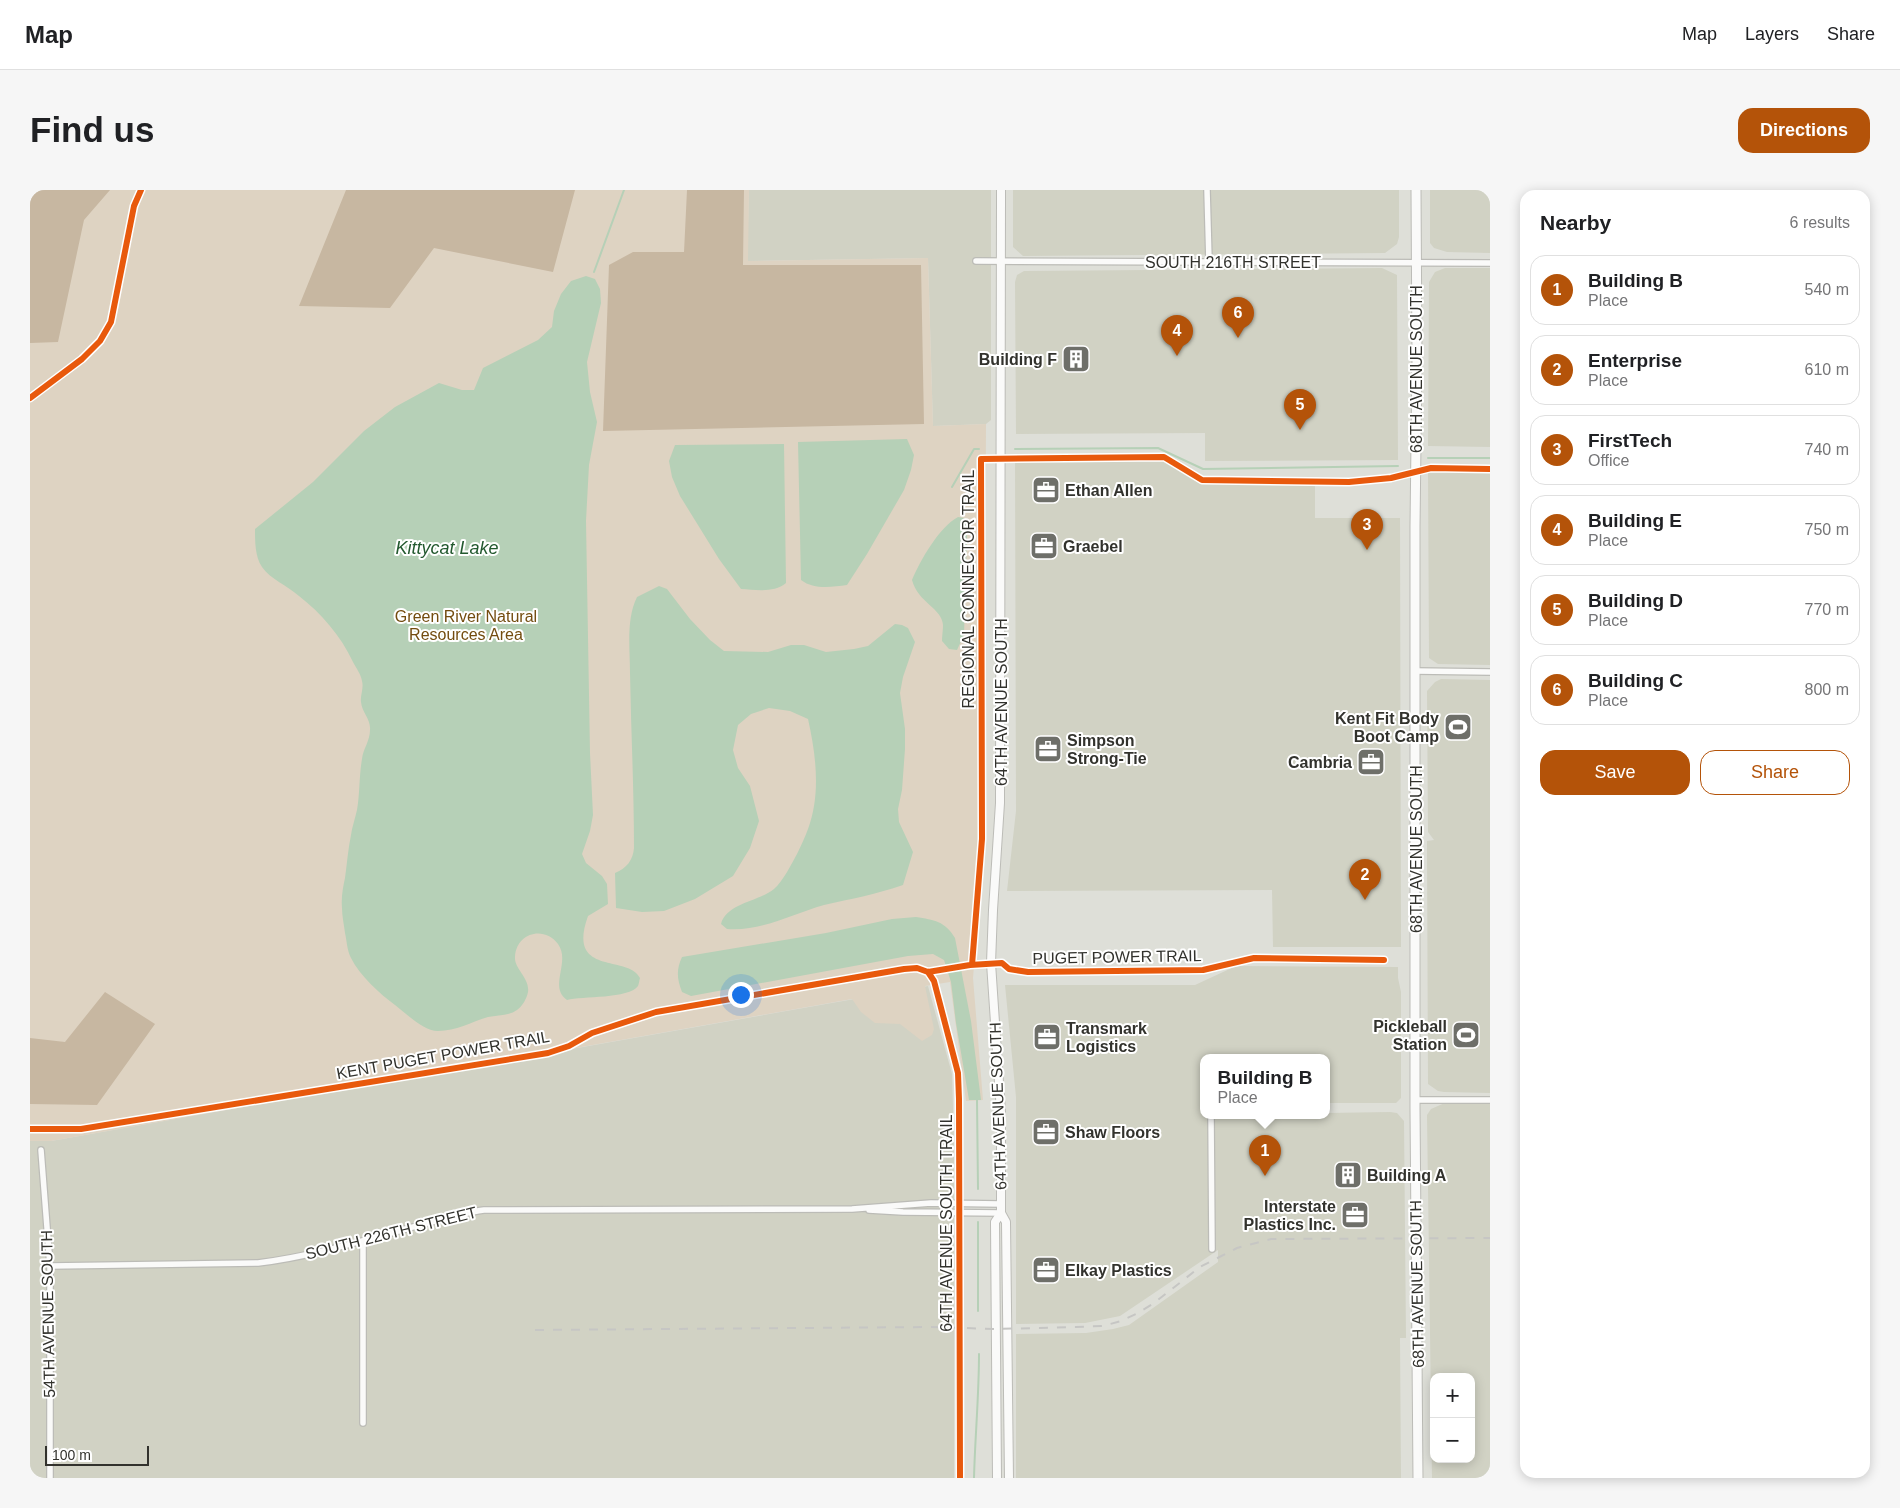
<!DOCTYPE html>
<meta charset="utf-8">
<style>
:root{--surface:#fff;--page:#f6f6f6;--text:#202124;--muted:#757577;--line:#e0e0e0;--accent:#b45309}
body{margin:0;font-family:Helvetica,sans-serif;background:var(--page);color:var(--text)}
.controls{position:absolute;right:15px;bottom:15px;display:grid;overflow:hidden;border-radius:10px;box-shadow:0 2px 12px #0003}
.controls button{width:45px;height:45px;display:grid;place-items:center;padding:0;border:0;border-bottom:1px solid var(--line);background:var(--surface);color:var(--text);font:25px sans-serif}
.scale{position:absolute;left:15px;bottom:12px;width:104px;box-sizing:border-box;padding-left:5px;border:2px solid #32322d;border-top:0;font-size:14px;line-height:18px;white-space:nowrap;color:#32322d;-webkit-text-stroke:4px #fff;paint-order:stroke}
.you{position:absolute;left:710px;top:804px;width:18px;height:18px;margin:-12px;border:4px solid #fff;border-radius:50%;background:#1a73e8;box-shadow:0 0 0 8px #1a73e833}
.badge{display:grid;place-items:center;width:32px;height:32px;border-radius:50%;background:var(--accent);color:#fff;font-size:16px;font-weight:700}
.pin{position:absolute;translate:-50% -41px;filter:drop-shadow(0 1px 2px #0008)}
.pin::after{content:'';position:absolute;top:26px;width:18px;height:15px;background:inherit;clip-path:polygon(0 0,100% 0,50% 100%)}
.popup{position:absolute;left:1170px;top:864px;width:130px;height:65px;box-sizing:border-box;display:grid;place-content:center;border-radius:10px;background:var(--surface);filter:drop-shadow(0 1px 4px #0005);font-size:16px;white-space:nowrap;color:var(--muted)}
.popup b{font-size:19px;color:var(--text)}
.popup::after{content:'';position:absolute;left:50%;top:100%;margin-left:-10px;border:10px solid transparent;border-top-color:var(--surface)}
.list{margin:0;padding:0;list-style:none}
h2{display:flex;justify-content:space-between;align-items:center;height:65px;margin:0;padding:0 20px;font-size:21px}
h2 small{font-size:16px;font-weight:400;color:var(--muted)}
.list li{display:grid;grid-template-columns:32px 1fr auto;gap:15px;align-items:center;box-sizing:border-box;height:70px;margin:0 10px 10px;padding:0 10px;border:1px solid var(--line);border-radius:15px}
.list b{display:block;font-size:19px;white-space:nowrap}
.list p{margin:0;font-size:16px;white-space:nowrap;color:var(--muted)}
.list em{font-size:16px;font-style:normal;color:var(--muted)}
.actions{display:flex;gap:10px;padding:15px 20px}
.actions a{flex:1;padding:11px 0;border:1px solid var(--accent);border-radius:15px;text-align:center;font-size:18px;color:var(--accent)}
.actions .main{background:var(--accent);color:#fff}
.map{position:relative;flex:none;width:1460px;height:1288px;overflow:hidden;border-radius:15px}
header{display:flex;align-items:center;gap:30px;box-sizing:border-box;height:70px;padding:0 25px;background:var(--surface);border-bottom:1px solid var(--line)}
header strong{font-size:24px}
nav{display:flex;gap:28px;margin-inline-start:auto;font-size:18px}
.intro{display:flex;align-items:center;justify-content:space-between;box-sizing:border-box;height:120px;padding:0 30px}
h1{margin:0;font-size:35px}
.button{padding:12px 22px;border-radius:15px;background:var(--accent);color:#fff;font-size:18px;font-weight:700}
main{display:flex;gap:30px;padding:0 30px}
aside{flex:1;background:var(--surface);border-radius:15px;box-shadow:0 2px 12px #0003}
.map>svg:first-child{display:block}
.built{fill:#d1d2c4;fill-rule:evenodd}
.green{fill:#ded3c2}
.forest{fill:#c7b7a1}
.water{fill:#b6d0b7}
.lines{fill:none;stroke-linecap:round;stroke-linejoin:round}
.stream{stroke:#b6d0b7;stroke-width:2}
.street-casing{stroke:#bcbcb7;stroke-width:8}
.secondary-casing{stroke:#bcbcb7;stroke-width:10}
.primary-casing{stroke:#bcbcb7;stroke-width:11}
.street{stroke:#fafaf9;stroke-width:5.5}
.secondary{stroke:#fafaf9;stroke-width:8}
.primary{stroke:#fafaf9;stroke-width:9}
.rail{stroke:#c6c6c4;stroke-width:2;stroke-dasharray:9 9;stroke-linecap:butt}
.cycleway-casing{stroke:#fff;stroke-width:9}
.cycleway{stroke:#e8590c;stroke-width:6}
.labels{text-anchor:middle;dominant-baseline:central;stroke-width:4;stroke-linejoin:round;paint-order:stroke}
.street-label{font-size:16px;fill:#32322d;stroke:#fff}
.poi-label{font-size:16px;font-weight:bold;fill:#32322d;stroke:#fff;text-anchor:start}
.park-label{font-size:16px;fill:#734c0f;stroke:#fff}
.water-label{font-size:18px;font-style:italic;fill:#23592f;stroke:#fff}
</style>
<header>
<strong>Map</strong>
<nav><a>Map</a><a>Layers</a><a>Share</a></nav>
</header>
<div class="intro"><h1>Find us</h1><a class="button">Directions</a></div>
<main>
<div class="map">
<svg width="1460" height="1288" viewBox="0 0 1460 1288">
<rect width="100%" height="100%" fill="#dedfd8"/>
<path class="built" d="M719 0H961V230L956 234 903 236 898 68 717 71Z
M983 0H1369V47L1367 54 1355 63 993 66 983 57Z
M1400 0H1460V63L1417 62 1404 58 1400 53Z
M1352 78 1367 85V89L1368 270 1175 271V243L986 244 985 92 987 85 994 81Z
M1415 78H1460V257L1398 256 1399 92 1405 82Z
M1128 266 1165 290H1285V328H1370L1371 757H1243L1242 700 977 701 986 621 985 267Z
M1398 280H1460V475L1408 474 1399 468Z
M1411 489 1460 490V903L1414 902 1408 901 1398 894 1397 651 1404 650 1398 642 1397 501 1405 492Z
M1206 776 1368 777V788L1371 802V908L1366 913H1296V867H1174V925H1296V923L1360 922 1367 923 1374 931 1376 1148H1370L1371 1288H986V1144L1056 1143 1083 1139 1099 1135 1188 1072V1060L1090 1126 1055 1133 986 1134V907L975 795H1165Z
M898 796 922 884 924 954V1288H0V951H21Z
M1417 912H1460V1288H1402L1397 925 1401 919ZM1404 1187H1441V1269H1404Z"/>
<path class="green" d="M0 0H719L718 71 898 68 903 236 956 234 954 655 943 788 953 910 936 911 920 792 895 796 904 839 902 845 892 851 870 834 845 833 831 822 822 809 21 951H0Z"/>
<path class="forest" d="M0 0H80L54 30 28 152 0 153Z
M316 0H545L523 82 404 58 360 118 269 116Z
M657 0H714L713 75H891L894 234 573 241 579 75 603 62H654Z
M75 802 125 834 67 915 0 914V848L35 852Z"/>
<path class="water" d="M556 86 565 89 570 99 571 113 557 172 560 202 567 232 559 275 556 331 560 563 563 625 560 641 552 664 556 673 572 686 577 694 578 714 558 726C536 787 598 764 610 788 609 791 609 794 608 796 599 809 552 806 537 810 518 797 541 772 528 754 514 735 486 743 485 767 484 779 500 788 498 802 497 808 492 817 487 820 479 826 467 825 458 827 441 832 426 841 408 841 393 841 377 824 365 815 349 803 330 786 321 768 317 760 317 752 315 743 314 735 312 726 312 718 311 708 313 697 315 688 317 674 318 659 321 645 322 637 325 629 327 620 330 603 329 586 332 569 333 559 340 551 340 540 341 529 332 523 331 512 330 506 334 498 332 491 331 484 326 478 323 472 311 446 291 423 269 406 258 396 240 389 232 377 225 367 225 351 225 339L283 292 334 241 365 217 409 193 432 200H444L453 178 508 150 522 137 524 121 531 104 541 91Z
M877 249 884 265 881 280 874 300 837 364 817 395C802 397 784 400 771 390L768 252Z
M754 254 756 393C744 403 726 400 711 399L689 369 650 306 642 287 639 271 645 255Z
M928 327 934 328 937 335V350L934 445 927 460 919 459 912 451C912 446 913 440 913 435 912 418 888 413 882 390 890 371 909 337 928 327Z
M629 396 637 399 660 429 680 450 694 461 738 462 761 455H774L796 462 824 459 838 456 865 434 872 435 878 438 885 452 873 487 870 503 875 539V559L872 600 868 619 869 632 883 662 873 695C847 704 821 709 794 715 762 724 730 742 697 739L691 734C697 713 728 712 744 699 753 691 761 675 767 664 771 656 775 647 778 639 791 604 786 565 778 529L760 521 739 518 721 524 708 535 703 560 708 578 720 596 729 631 720 658 703 686 665 709 634 721 612 722 586 718 585 683C597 678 603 670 604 658 604 599 601 541 600 483 600 459 596 429 607 407Z
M886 727C904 730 915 731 925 748L941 831 951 910H939L926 833 921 792 914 770 903 764 878 766 661 806 652 802C647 789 646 780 652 767L796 743 862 729Z"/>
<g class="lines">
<path class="stream" d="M564 82 594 0
M985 259 1128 258 1173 279 1368 276
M1398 268H1460
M922 297 944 259H949
M947 910 948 999
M948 1032V1121
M944 1288C945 1247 949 1206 949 1164"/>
<defs>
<path id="street" d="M1177 0 1179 71
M946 71 1460 73
M1386 481 1460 482
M1385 910H1460
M1181 925 1182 1059
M11 960 20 1076V1288
M839 1020 873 1022 971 1023
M20 1076 228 1073C277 1067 325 1053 372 1040 399 1033 426 1024 454 1020L822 1019 901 1013 971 1014
M333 1233V1051"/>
<path id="secondary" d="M971 0 970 613 963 720 961 773 971 922V1023L976 1032 979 1288
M967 1288 965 1032 971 1023"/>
<path id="primary" d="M1386 0 1387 168 1385 337V918L1388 1288"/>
</defs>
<use href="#street" class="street-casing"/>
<use href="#secondary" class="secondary-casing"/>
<use href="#primary" class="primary-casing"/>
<use href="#street" class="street"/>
<use href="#secondary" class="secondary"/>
<use href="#primary" class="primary"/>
<path class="rail" d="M505 1140 900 1137 966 1139 1046 1137 1073 1136 1091 1131 1108 1123 1124 1113 1170 1077 1207 1058 1241 1049 1460 1048"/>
<defs>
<path id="cycleway" d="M0 208 52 169 70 151 81 132 104 16 111 0
M942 775 952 649 951 269 1134 267 1172 290 1319 292 1361 288 1401 278 1460 279
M898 782 904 791 928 883 929 909 930 1288
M0 939H51L518 863 539 856 562 843 626 822 874 779 887 778 898 782 940 775 972 773 979 779 998 782 1173 780 1224 768 1354 770"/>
</defs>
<use href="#cycleway" class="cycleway-casing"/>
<use href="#cycleway" class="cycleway"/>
</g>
<defs>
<symbol id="building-square" viewBox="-11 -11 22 22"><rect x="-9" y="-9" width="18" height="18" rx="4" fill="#6e6f69" stroke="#fff"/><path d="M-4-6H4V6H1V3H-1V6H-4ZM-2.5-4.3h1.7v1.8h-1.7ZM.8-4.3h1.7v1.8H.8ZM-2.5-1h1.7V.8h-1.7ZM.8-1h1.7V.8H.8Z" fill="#fff"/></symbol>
<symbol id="office-square" viewBox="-11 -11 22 22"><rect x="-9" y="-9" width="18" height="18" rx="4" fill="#6e6f69" stroke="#fff"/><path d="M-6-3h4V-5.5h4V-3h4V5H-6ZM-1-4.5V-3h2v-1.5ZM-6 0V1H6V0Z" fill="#fff"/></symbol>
<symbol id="stadium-square" viewBox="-11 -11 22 22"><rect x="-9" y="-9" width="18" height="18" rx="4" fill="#6e6f69" stroke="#fff"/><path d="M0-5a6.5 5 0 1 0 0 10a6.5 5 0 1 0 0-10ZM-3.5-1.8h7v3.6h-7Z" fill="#fff"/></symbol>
</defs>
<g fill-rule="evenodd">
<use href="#building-square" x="1030" y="153" width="32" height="32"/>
<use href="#office-square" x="1000" y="284" width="32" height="32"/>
<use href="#office-square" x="998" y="340" width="32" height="32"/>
<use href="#stadium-square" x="1412" y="521" width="32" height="32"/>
<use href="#office-square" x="1002" y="543" width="32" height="32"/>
<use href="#office-square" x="1325" y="556" width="32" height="32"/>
<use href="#stadium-square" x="1420" y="829" width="32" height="32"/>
<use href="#office-square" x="1001" y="831" width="32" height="32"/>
<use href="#office-square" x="1000" y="926" width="32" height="32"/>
<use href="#building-square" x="1302" y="969" width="32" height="32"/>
<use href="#office-square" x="1309" y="1009" width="32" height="32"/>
<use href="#office-square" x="1000" y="1064" width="32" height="32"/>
</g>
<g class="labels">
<g class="street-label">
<text x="1203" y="72">SOUTH 216TH STREET</text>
<text transform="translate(1386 179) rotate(-90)">68TH AVENUE SOUTH</text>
<text transform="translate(938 399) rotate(-90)">REGIONAL CONNECTOR TRAIL</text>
<text transform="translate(971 512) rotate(-90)">64TH AVENUE SOUTH</text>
<text transform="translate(1386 659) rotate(-90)">68TH AVENUE SOUTH</text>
<text transform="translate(1087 767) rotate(-1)">PUGET POWER TRAIL</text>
<text transform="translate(413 865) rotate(-10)">KENT PUGET POWER TRAIL</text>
<text transform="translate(968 916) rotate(-92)">64TH AVENUE SOUTH</text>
<text transform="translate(916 1033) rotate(-90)">64TH AVENUE SOUTH TRAIL</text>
<text transform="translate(361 1043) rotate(-14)">SOUTH 226TH STREET</text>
<text transform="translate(1387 1094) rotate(-91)">68TH AVENUE SOUTH</text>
<text transform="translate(18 1124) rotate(-91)">54TH AVENUE SOUTH</text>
</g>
<g class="poi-label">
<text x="1027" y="169" text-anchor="end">Building F</text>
<text x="1035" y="300">Ethan Allen</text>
<text x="1033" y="356">Graebel</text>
<text x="1409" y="528" text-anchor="end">Kent Fit Body<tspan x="1409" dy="18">Boot Camp</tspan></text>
<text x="1037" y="550">Simpson<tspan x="1037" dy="18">Strong-Tie</tspan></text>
<text x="1322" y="572" text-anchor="end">Cambria</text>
<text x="1417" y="836" text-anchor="end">Pickleball<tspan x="1417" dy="18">Station</tspan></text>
<text x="1036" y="838">Transmark<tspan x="1036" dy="18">Logistics</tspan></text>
<text x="1035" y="942">Shaw Floors</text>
<text x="1337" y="985">Building A</text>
<text x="1306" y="1016" text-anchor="end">Interstate<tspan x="1306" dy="18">Plastics Inc.</tspan></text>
<text x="1035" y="1080">Elkay Plastics</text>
</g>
<g class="park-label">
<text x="436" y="426">Green River Natural<tspan x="436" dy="18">Resources Area</tspan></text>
</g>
<g class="water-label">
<text x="417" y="358">Kittycat Lake</text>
</g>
</g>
</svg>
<div class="controls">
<button>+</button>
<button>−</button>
</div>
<div class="scale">100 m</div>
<div class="you"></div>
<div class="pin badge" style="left:1235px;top:986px">1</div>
<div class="popup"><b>Building B</b>Place</div>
<div class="pin badge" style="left:1335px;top:710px">2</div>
<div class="pin badge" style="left:1337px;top:360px">3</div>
<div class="pin badge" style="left:1147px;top:166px">4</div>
<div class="pin badge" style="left:1270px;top:240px">5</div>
<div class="pin badge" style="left:1208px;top:148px">6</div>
</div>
<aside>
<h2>Nearby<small>6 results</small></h2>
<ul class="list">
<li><span class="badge">1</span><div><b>Building B</b><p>Place</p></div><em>540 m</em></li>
<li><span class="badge">2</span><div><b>Enterprise</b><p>Place</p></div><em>610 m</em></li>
<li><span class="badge">3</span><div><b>FirstTech</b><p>Office</p></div><em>740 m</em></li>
<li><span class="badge">4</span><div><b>Building E</b><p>Place</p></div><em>750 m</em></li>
<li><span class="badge">5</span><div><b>Building D</b><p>Place</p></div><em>770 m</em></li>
<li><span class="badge">6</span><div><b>Building C</b><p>Place</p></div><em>800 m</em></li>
</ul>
<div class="actions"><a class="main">Save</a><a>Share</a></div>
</aside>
</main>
